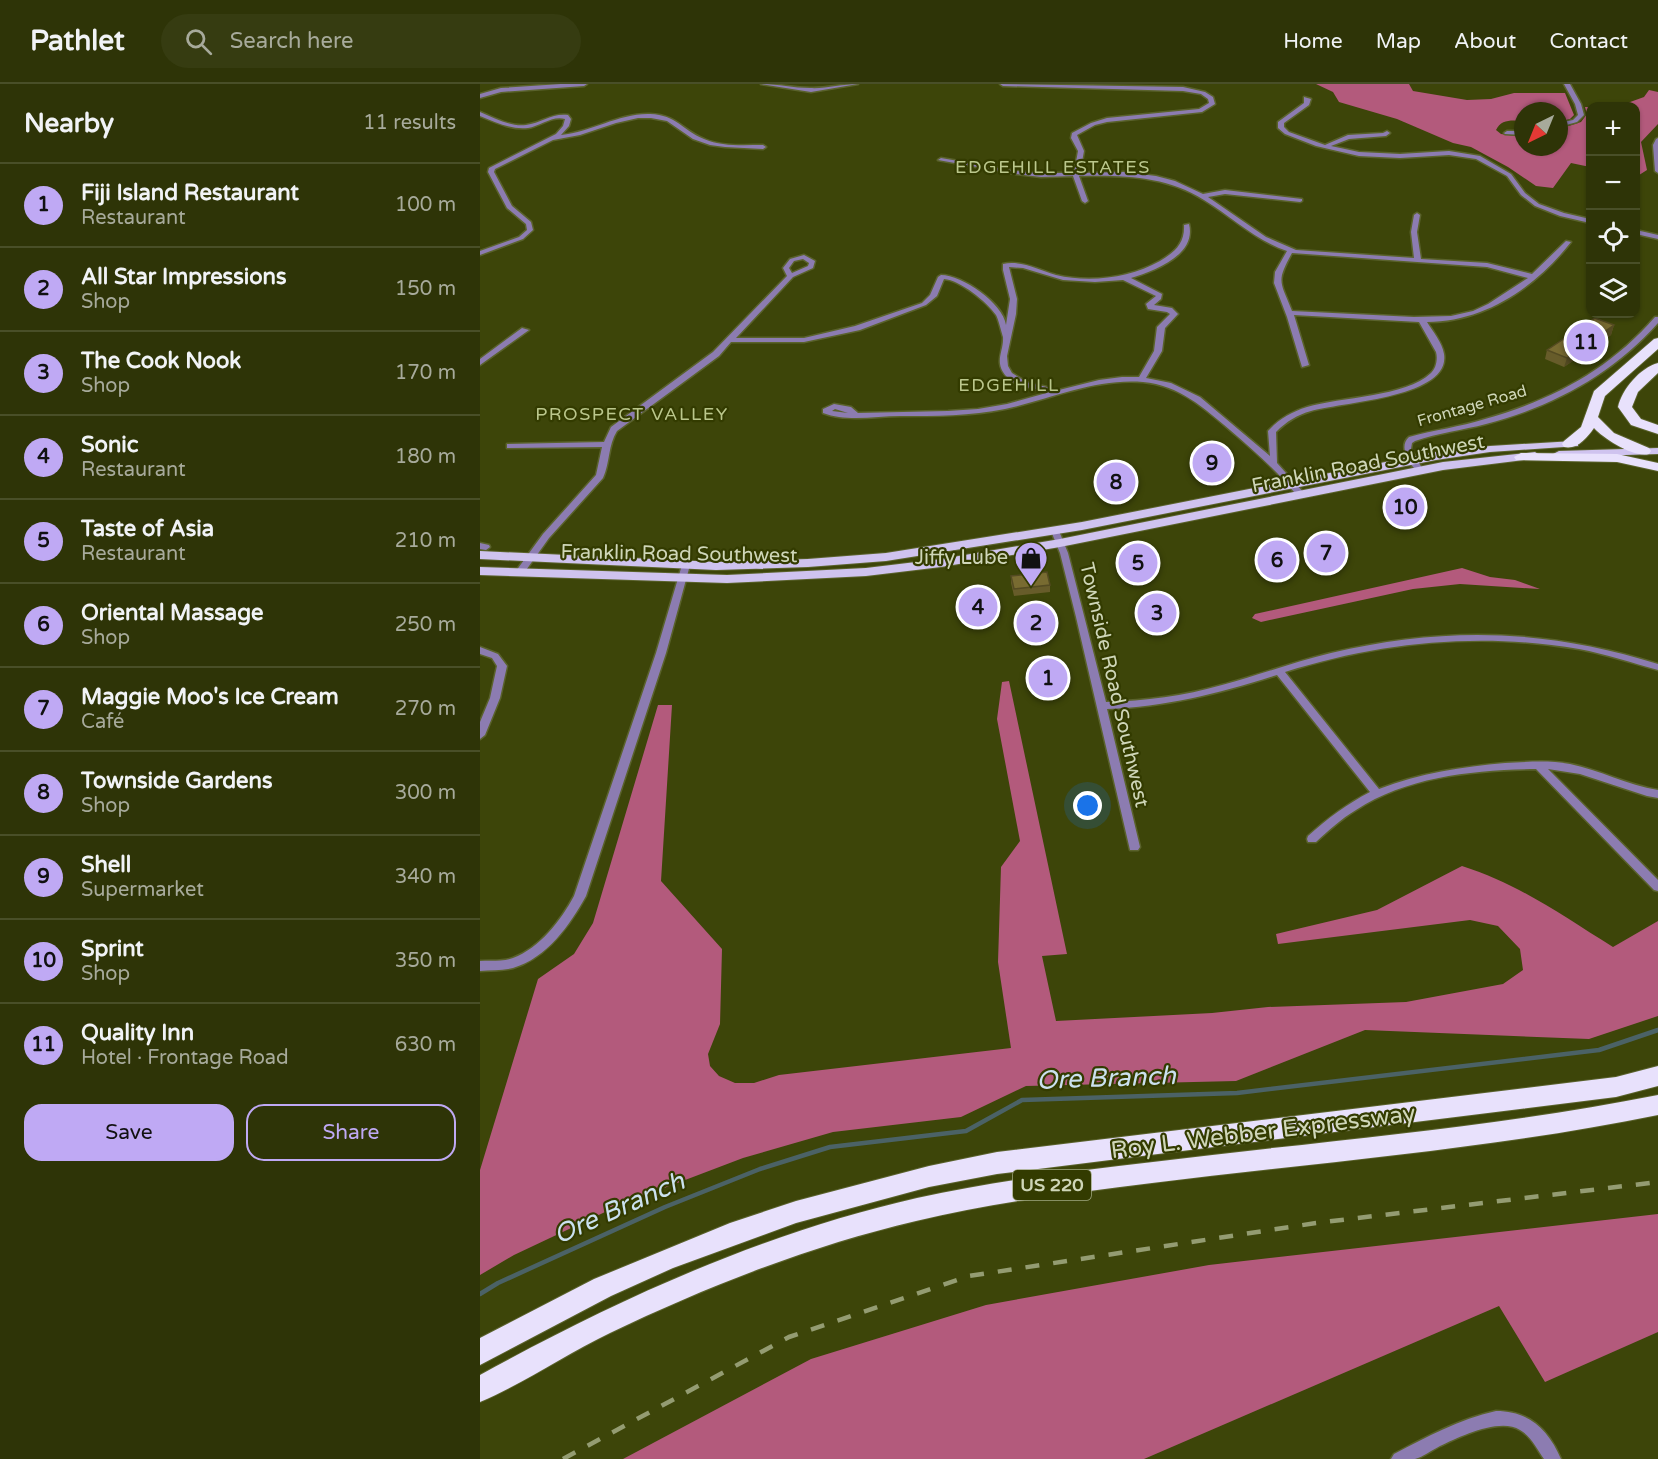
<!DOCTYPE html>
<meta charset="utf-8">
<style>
:root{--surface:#2e3407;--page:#363c11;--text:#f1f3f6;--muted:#a7aa9b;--line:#494f28;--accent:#bfa9f4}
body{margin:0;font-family:"Varela Round",sans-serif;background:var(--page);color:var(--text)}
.controls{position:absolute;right:18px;top:18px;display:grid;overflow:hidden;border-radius:12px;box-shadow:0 2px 4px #0004}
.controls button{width:54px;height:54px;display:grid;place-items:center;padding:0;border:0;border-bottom:2px solid var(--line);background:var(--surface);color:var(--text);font:30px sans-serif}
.compass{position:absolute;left:1034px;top:18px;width:54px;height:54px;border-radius:50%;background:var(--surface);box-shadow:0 2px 4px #0004;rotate:223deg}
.you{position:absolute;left:608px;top:722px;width:21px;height:21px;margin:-15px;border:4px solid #fff;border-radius:50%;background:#1a73e8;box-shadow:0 0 0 9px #1a73e833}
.badge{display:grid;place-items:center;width:39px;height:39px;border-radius:50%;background:var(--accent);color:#111;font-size:20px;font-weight:700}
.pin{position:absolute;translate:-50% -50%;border:3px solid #fff;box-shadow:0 2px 6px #0006}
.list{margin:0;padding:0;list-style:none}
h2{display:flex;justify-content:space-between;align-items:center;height:78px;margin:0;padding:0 24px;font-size:26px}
h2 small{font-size:20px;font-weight:400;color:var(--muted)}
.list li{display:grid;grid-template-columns:39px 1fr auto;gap:18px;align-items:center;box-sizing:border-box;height:84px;padding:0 24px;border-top:2px solid var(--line)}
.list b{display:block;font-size:22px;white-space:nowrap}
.list p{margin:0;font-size:20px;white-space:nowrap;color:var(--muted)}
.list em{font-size:20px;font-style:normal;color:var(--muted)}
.actions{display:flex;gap:12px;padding:18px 24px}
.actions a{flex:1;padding:14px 0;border:2px solid var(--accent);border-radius:18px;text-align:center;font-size:21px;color:var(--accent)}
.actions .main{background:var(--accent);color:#111}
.icon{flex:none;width:33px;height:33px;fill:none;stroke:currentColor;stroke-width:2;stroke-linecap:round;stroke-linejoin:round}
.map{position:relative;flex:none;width:1178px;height:1375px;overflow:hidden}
header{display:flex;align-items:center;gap:36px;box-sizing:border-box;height:84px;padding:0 30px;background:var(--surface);border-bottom:2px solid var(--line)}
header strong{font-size:28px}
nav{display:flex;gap:33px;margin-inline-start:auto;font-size:21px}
.search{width:420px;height:54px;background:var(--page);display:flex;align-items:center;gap:15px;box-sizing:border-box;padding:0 21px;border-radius:33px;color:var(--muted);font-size:22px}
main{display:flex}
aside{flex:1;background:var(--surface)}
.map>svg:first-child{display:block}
.forest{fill:#b35a7c}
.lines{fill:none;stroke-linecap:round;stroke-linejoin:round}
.stream{stroke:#4b6266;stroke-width:4.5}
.minor-casing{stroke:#5a622c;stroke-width:3}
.major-casing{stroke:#5a622c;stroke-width:2}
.highway-casing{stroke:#5a622c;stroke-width:2}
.minor{fill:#8c7cb1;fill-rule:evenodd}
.major{fill:#cfc3ef;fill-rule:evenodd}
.highway{fill:#e8e1fc;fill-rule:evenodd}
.rail{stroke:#949c72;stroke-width:4.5;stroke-dasharray:14 14;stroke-linecap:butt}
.wall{fill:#675c2a}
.shaded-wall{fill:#544b22}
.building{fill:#786b31;stroke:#544b22;stroke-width:1.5}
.labels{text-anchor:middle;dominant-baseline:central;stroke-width:4.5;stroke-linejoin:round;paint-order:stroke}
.far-street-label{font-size:16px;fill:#cfd6b8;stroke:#333b00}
.far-neighbourhood-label{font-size:18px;letter-spacing:1.5px;fill:#bbc78c;stroke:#333b00}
.shield{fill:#333b00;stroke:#a0a881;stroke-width:1.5}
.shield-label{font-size:18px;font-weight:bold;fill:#cfd6b8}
.street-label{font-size:20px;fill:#cfd6b8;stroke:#333b00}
.poi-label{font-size:20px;fill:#cfd6b8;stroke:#333b00;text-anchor:end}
.near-street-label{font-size:24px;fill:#cfd6b8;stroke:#333b00}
.near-water-label{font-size:26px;font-style:italic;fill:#cbe1ef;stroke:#333b00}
</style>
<header>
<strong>Pathlet</strong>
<div class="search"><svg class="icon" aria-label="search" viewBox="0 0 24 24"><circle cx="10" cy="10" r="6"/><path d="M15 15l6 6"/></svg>Search here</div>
<nav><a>Home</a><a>Map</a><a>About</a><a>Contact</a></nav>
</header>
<main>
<aside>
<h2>Nearby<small>11 results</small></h2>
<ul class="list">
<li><span class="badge">1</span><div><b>Fiji Island Restaurant</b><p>Restaurant</p></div><em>100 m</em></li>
<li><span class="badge">2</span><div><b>All Star Impressions</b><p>Shop</p></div><em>150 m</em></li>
<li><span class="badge">3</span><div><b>The Cook Nook</b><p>Shop</p></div><em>170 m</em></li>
<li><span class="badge">4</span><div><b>Sonic</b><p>Restaurant</p></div><em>180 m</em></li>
<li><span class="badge">5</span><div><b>Taste of Asia</b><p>Restaurant</p></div><em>210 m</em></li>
<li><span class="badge">6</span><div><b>Oriental Massage</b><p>Shop</p></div><em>250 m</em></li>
<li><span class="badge">7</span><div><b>Maggie Moo's Ice Cream</b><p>Café</p></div><em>270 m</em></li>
<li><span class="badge">8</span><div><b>Townside Gardens</b><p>Shop</p></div><em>300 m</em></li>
<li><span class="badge">9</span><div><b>Shell</b><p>Supermarket</p></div><em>340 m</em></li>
<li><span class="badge">10</span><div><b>Sprint</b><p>Shop</p></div><em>350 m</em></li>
<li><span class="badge">11</span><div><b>Quality Inn</b><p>Hotel · Frontage Road</p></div><em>630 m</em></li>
</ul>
<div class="actions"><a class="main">Save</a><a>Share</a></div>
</aside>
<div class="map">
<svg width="1178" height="1375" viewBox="0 0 1178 1375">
<rect width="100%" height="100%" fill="#3d4509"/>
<path class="forest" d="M836 0H929L933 7 987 16 1011 15 1034 9H1085L1094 31 1090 35 1079 38V27H1043V37C1032 36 1021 35 1016 46L1021 50 1043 53V63H1079V45L1101 38 1107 30 1105 23H1110V83L1091 79 1073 104 1056 102 1028 83 991 63 973 59 917 35 859 18 853 8Z
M1169 6 1178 8V40L1161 58 1167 86 1156 93V22H1139L1164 13Z
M982 484 1010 493 1035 496 1060 505 980 500 933 505 781 538 772 534 775 530Z
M529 597 587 870 562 872 576 937 732 929 788 923 926 918 1023 900 1043 886 1040 865 1018 842 990 836 798 860 796 850 897 826 982 782C1041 801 1081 831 1133 863L1178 837V932L1109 955 885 946 756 997 546 1002 481 1033 353 1048 263 1074 142 1120 34 1171 0 1191V1086L58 895 94 870 113 839 178 621H192L181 797 242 865 240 940 228 970 230 982 239 992 255 999H274L299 991 531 964 518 878 521 783 540 757 517 635 522 598Z
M1178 1130V1248L1065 1298 1019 1222 664 1375H143L331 1275 506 1221 729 1181Z"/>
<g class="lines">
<path class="stream" d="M0 1210 18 1199 185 1123 280 1085 350 1063 486 1047 542 1016 757 1009 1119 966 1178 946"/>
<defs>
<path id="minor" d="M81 0H107L104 2 21 8 0 14V10L21 4Z
M281 0C298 0 313 4 330 4 345 5 362 0 378 0L331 8Z
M520 0 703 3 725 8 733 13 735 20 722 28 627 38 615 41 597 51 604 67 600 89 644 88 676 92 695 97 723 110 745 106 822 115V117L820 118 745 110 728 113 786 153 816 166 934 174 931 148 934 131 937 129 940 131 937 148 941 175 1007 179 1052 190 1086 157 1091 158C1056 203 1005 238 947 238 953 248 962 258 964 270 971 314 860 318 831 327 817 331 807 337 796 348L797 379 824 409V413H818C798 387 774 367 750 346 724 324 699 301 663 298 616 294 571 315 525 325 491 332 455 332 420 332 396 332 367 338 343 329V325L354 320 371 323 378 329 468 327 498 325 527 320 570 308C556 305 537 304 527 293 513 278 524 268 523 253 522 250 518 234 516 231 507 218 480 196 464 195L457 212 446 221 380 246 324 258H251L239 272 137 347C128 361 130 379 123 394L69 454 44 489H38L36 487 63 450 116 391 122 363 30 364H27V360L124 358 131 343 233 268 307 192 303 184 310 175 324 171 335 177 333 184 313 193 256 254H324L375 242 442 219 450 211 458 193 461 191C482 191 523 219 526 241L530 215 523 186V180C541 176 559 186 576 191 610 199 650 194 680 177 695 168 705 159 704 141L709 140C717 171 674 187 651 194L682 210 681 215 674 221 692 224 698 230 685 244 682 267 666 294 691 299 720 313 790 372 788 347C799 335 811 328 827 323 860 313 926 313 951 289 956 285 958 275 956 268L939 238 814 231 829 281 822 283 807 233 794 199 795 188 807 167C775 156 752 133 724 116 686 92 644 91 599 92L608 117 605 119 602 117 593 92 561 93 536 90 458 76 461 74 536 87 561 89H594L598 67 591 54 592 49 611 39 627 34 719 25 729 19 728 15 721 10 703 7 523 2ZM812 169 1007 183 1048 194 1008 220 993 227 971 232 934 233 812 227C800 197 796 198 812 169ZM323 175 329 179 328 182 312 189 309 184 314 177ZM529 183 543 184 583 196 615 198 643 196 676 212 666 220 668 225 687 228 690 230 677 243 674 267 659 293H642L619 296 579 306 546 298 532 289 528 282 527 272 536 230 537 215ZM355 325 368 329 352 327Z
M1084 0H1090L1101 20 1104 31 1097 38 1079 43V39L1093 36 1098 31 1095 20Z
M824 13 831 15 829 21 804 39V43L809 48 845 61 868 51 903 49 907 47 910 49 906 52 869 55 851 62 879 68 920 70 969 67 1000 72 1031 90 1045 109 1059 120 1084 129 1110 135V139L1080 132 1055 122 1041 111 1027 92 996 75 969 71 920 74 879 72 836 62 805 50 798 44V38L824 19Z
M0 28C15 34 30 43 46 41 61 39 72 29 88 31L91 35 89 42 81 51C112 48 139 29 170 30 197 31 202 46 224 55 242 63 264 61 283 61L286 63 283 65 245 63 230 61 213 55 187 37 171 34H158L136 39 100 51 73 56 15 85 14 88 32 122 51 138 53 146 43 155 0 171V167L39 153 47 146 46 140 27 124 8 88 9 84 76 50 83 42 85 35C73 31 60 42 48 44 31 46 15 38 0 32Z
M1027 47H1043V51L1025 50 1024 49Z
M1178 54V89L1175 87 1173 61 1176 55Z
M1156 146 1178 151V155L1156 150Z
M1175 233H1178V239C1133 290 1072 323 1006 340 983 346 958 349 935 357L932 359 931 365 943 386 939 388C929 382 918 362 929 353 954 346 980 343 1005 335 1072 316 1129 286 1175 233Z
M42 244 49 246 0 281V275Z
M575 444 579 447 588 469 626 618C665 617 704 612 742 601 779 591 814 578 851 569 965 542 1067 545 1178 580V586C1152 579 1126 570 1099 565 1000 548 900 558 805 588L899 705C940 689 982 683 1025 679 1047 678 1068 676 1090 680 1120 686 1147 701 1178 706V714L1167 712 1100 690 1068 685 1178 796V807L1174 806 1056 685C995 686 928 692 876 726 861 735 849 746 836 758H828L827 755 828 752C848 734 867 720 890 708L797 591C741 609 686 623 627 625L660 763 658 766H650L596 533 580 469 571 447Z
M0 459 9 461 10 463 6 466 0 465Z
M206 478 210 481 186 569 106 812C90 841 67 874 33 884 22 887 11 886 0 887V877C10 876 23 878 33 874 60 864 81 836 94 812L176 569 202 481Z
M0 563 18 570 27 582 20 614 5 651 0 655V638L10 614 17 582 12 574 0 570Z
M1016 1327C1049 1327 1068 1345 1081 1375H1064C1057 1365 1051 1352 1040 1346 1020 1333 979 1353 960 1362 952 1366 943 1373 935 1375 928 1375 919 1375 911 1375L914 1370C947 1353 979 1335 1016 1327Z"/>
<path id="major" d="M1094 357 1098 358V362L1010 368 956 376 602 446 406 477 328 483 236 486 0 475V467L236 478 328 475 406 469 602 438 956 368 1010 362Z
M1178 364V370L1079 373 1073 370 1079 367Z
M1055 368 1061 372 1059 374 963 386 580 463 461 483 386 492 247 499 0 491V483L247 491 386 484 461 475 580 455 963 378Z"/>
<path id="highway" d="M1178 254V265L1125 312 1118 333 1134 349 1169 364 1171 367 1169 370C1154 374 1124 355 1114 344 1107 354 1097 366 1084 363L1082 360 1084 357 1101 343 1114 307 1174 255Z
M1178 279V289L1158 308 1152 323 1161 335 1178 341V350L1151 341 1138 323C1142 305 1160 284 1178 279Z
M1041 369 1137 370 1178 379V387L1137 378 1036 376 1034 373Z
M1178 982V1002L1136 1013 517 1090 449 1103 316 1139 193 1184 131 1212 0 1281V1254L114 1195 250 1139 316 1117 449 1082 517 1068 1136 993Z
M1178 1011V1031C1012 1065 841 1078 672 1099 593 1109 514 1118 436 1137 330 1162 228 1202 130 1249 86 1270 45 1299 0 1318V1291C138 1215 283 1149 437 1114 515 1097 594 1087 673 1078 841 1057 1012 1044 1178 1011Z"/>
</defs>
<use href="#minor" class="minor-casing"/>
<use href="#major" class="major-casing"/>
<use href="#highway" class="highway-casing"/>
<use href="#minor" class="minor"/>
<use href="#major" class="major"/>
<use href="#highway" class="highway"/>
<path class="rail" d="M83 1375 309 1253 489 1192 836 1139 1178 1098"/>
</g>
<path class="wall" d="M1134 241 1131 251 1084 283 1065 275 1067 266Z
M531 492 570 501V508L534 512 531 499Z"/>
<path class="shaded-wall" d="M1134 241 1131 251 1084 283 1087 274Z"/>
<path class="building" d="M1115 234 1134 241 1087 274 1067 266Z
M567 488 570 501 534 505 531 492Z"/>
<defs>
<symbol id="shop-pin" viewBox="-11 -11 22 30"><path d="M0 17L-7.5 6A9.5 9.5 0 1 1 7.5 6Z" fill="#bfa9f4" stroke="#333b00"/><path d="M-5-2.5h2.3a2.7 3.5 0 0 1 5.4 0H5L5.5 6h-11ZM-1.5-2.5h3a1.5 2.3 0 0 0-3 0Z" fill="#111"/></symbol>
</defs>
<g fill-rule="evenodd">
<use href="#shop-pin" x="532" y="455" width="38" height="52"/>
</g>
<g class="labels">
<g class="far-street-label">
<text transform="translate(992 322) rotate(-16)">Frontage Road</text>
</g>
<g class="far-neighbourhood-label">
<text x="573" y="83">EDGEHILL ESTATES</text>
<text x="529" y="301">EDGEHILL</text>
<text x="152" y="330">PROSPECT VALLEY</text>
</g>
<rect class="shield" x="533" y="1086" width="78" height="30" rx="4.5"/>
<g class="shield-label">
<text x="572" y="1101">US 220</text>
</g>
<g class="street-label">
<text transform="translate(888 380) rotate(-11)">Franklin Road Southwest</text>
<text transform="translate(199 470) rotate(1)">Franklin Road Southwest</text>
<text transform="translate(634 601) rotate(77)">Townside Road Southwest</text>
</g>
<g class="poi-label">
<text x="528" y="474">Jiffy Lube</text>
</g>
<g class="near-street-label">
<text transform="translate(783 1048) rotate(-7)">Roy L. Webber Expressway</text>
</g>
<g class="near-water-label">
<text transform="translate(626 994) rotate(-2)">Ore Branch</text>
<text transform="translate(139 1124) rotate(-24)">Ore Branch</text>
</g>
</g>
</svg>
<div class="controls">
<button>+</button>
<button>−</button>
<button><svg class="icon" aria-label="locate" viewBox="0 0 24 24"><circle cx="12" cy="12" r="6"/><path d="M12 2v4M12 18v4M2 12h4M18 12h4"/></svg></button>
<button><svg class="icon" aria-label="layers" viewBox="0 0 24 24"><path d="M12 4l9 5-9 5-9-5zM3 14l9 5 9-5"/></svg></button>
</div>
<svg class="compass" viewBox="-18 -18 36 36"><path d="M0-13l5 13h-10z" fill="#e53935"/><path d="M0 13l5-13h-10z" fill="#a7aa9b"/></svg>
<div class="you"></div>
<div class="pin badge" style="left:568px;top:594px">1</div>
<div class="pin badge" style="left:556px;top:539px">2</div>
<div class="pin badge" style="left:677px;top:529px">3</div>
<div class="pin badge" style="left:498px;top:523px">4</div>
<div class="pin badge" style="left:658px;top:479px">5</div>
<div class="pin badge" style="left:797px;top:476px">6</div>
<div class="pin badge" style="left:846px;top:469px">7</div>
<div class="pin badge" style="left:636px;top:398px">8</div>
<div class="pin badge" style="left:732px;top:379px">9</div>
<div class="pin badge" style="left:925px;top:423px">10</div>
<div class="pin badge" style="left:1106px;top:258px">11</div>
</div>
</main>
